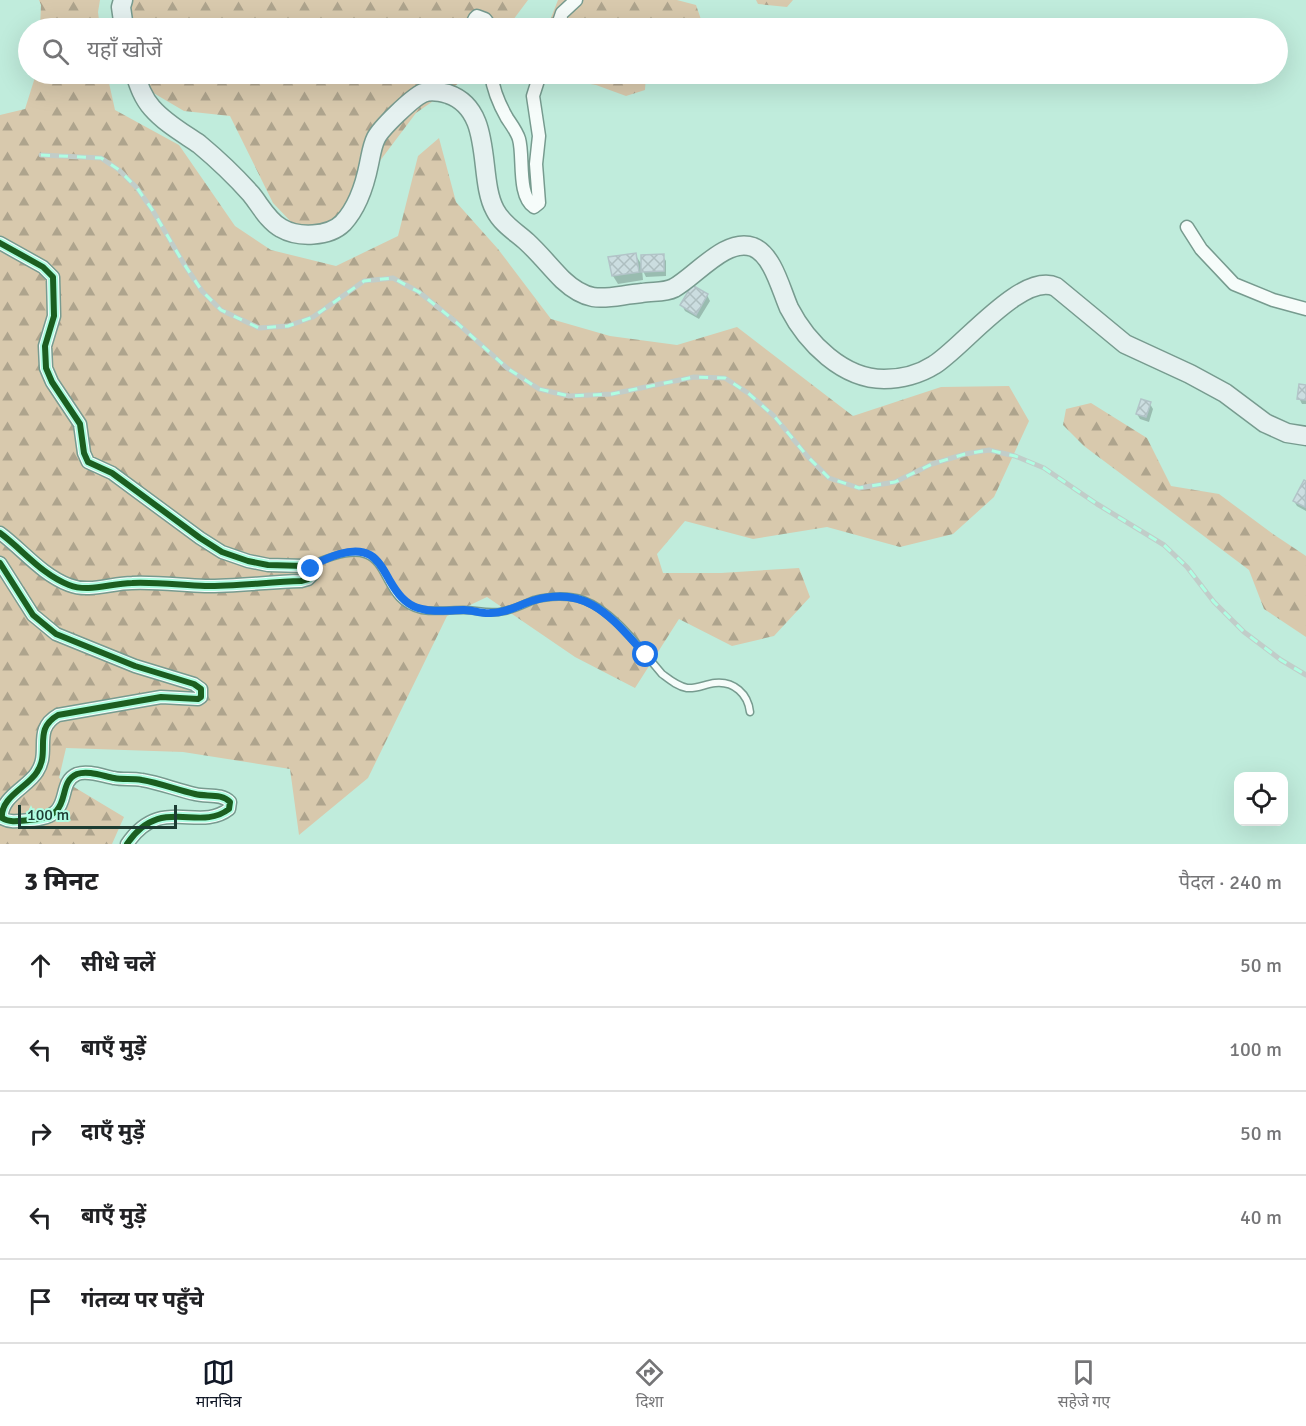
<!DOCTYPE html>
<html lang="hi">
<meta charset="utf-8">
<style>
:root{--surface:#fff;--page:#f6f6f6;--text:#202124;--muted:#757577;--line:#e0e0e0;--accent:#111827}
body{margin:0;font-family:Signika,"Noto Sans Devanagari",sans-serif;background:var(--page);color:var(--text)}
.controls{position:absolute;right:18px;bottom:18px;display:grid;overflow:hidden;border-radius:12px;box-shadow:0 6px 24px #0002}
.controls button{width:54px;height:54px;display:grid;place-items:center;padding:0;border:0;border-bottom:2px solid var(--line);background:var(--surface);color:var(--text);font:30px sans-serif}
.scale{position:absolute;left:18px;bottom:15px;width:159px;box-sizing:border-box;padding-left:6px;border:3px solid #1c3c32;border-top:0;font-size:16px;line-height:21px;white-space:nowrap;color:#1c3c32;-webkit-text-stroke:4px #affde2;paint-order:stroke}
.stop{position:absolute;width:18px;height:18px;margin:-14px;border:4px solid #1a73e8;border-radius:50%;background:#fff}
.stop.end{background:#1a73e8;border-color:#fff;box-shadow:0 2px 6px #0008}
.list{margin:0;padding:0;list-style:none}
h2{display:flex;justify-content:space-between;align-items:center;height:78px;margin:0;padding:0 24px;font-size:26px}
h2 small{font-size:20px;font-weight:400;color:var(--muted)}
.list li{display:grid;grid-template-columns:39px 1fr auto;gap:18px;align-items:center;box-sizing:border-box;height:84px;padding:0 24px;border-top:2px solid var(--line)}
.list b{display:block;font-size:22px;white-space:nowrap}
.list em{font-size:20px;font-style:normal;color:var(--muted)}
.icon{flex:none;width:33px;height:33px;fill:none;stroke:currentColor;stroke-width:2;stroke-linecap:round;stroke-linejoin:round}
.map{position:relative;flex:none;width:1306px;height:844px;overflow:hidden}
.search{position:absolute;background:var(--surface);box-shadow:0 6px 24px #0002;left:18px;right:18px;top:18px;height:66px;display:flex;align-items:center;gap:15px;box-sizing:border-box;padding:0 21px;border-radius:33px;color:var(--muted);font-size:22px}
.sheet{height:498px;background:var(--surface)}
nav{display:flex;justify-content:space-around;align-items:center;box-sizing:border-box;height:84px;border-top:2px solid var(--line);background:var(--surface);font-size:16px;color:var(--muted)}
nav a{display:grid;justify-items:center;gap:3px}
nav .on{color:var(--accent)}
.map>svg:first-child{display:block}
.forest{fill:url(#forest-firs)}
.shadow{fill:#0003}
.building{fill:url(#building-cross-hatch);stroke:#b2c4c8;stroke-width:1.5}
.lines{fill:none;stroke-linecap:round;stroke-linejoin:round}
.service-casing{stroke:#779b8f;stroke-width:9}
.minor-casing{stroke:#779b8f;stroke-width:15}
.secondary-casing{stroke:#779b8f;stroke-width:21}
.service{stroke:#f6fcfa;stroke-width:6}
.minor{stroke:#f6fcfa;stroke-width:12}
.secondary{stroke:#e5f1f0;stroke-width:18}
.rail-casing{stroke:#c1cdc9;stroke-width:5}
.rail{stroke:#affde2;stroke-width:3;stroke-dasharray:9;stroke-linecap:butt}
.cycleway-casing{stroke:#affde2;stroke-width:10}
.cycleway{stroke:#1b5e20;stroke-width:6}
.route{stroke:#1a73e8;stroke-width:8}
</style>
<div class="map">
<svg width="1306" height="844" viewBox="0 0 1306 844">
<defs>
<pattern id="forest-firs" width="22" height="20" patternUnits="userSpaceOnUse" patternTransform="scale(1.5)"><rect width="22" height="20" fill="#d8c9ad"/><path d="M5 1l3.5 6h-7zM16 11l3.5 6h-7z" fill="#aea48d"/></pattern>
<pattern id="building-cross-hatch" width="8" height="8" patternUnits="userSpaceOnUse" patternTransform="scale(1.5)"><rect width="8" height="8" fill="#cbdde0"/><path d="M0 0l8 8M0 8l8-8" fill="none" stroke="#aebfc1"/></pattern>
</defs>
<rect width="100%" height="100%" fill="#c0ecdc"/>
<path class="forest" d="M39 0H100L98 12 100 28H40L41 5Z
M133 0H528L507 28H133L131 5Z
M558 0H677L696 5 704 28H547Z
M756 0H793L787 7 758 4Z
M36 74H107L115 110 179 145 235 226 271 250 336 266 398 236 418 156 439 138 456 202 498 249 551 319 610 336 677 345 737 327 853 416 941 387 1009 386 1029 421 994 497 953 534 900 547 827 527 753 539 685 521 657 554 663 573H721L799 568 810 597 774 636 732 646 679 619 635 688 575 657 487 597 447 616 368 778 299 835 290 769 183 752 66 748 59 778 124 817 112 844H0V115L25 109Z
M142 74H472L416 113 367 178 337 223 295 226 273 203 230 116 184 111 150 91Z
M534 74H646L645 90 626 96 596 85Z
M1091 403 1147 438 1171 486 1219 494 1273 534 1306 556V637L1264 609 1249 570 1084 446 1063 425 1066 409Z"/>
<path class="shadow" d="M635 254 643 267 663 256 666 261V276L646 277 642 269 643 280 618 284 613 276 610 259Z
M707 295 710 301 699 319 685 311 682 305Z
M1306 386V404H1302L1299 398Z
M1150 404 1153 409 1149 422 1140 419 1137 414Z
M1304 482 1306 483V511L1297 506 1294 501Z"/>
<path class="building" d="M636 253 639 272 612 276 608 257Z
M664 254V271L641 272V255Z
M692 285 708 294 696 315 680 305Z
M1299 384 1306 385V400L1297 399Z
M1141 399 1151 402 1146 417 1136 414Z
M1304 480 1306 481 1305 507 1293 501Z"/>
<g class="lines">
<defs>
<path id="service" d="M309 566C403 522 369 599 422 610 436 612 450 610 463 610 478 610 489 615 504 611 515 609 524 604 534 600 548 596 569 595 583 600 614 611 641 650 662 674 670 680 677 686 687 688 697 689 705 684 715 683 734 681 748 694 750 712"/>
<path id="minor" d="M470 28 475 18 477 16 485 19 492 28
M557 28 562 13 576 0
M491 74C493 89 499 104 507 118 511 124 517 132 519 139 524 156 517 196 534 207L539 203 536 164 539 136 533 96 540 74
M424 92 440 74
M1187 227 1201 249 1234 284 1273 300 1306 309
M0 243 43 267 53 277 54 316 45 346 46 368 52 382 80 424 84 453 88 462 112 473 200 538 222 552 248 561 268 565 305 566 311 569 313 574 308 579 301 581C269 582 237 586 205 586 180 585 156 582 132 583 111 583 89 593 69 585 41 574 23 550 0 533
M0 563 33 615 56 634 135 666 194 684 201 689V697L198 699 161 697 58 715C32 730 51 751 37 772 28 787 0 797 2 818 10 823 19 821 29 820 77 818 54 784 77 774 88 770 103 776 114 778 123 780 132 778 142 780 160 783 177 790 195 794 206 797 222 793 230 802L229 809C198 833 161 794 127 844"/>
<path id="secondary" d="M123 0 121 7 124 28
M135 74C139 86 143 98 152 108 165 123 183 133 199 144 217 159 235 176 251 194 260 205 268 221 281 228 298 238 329 237 343 223 358 207 365 184 369 164 371 155 372 146 376 138 381 128 412 98 423 93 430 90 441 92 448 94 495 110 477 177 495 210 502 224 516 232 527 242 540 254 551 268 563 280 592 307 608 296 642 293 653 291 664 293 674 288 696 276 726 237 753 247 773 255 781 290 789 308 807 343 843 379 884 379 901 379 920 374 934 365 962 348 1022 271 1056 287L1125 344 1190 374 1225 393 1265 423 1287 433 1306 436"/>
</defs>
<use href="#service" class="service-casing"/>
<use href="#minor" class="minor-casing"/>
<use href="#secondary" class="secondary-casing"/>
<use href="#service" class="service"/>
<use href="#minor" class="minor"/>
<use href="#secondary" class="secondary"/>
<defs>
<path id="rail" d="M41 155 101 158 119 170 137 188 153 211 184 264 202 291 221 310 259 328 288 326 313 317 364 281 393 278 419 292 456 322 507 368 539 389 569 396 612 394 694 377 725 378 748 393 774 416 808 457 829 478 859 488 895 482 932 464 965 454 989 450 1015 456 1044 468 1097 504 1164 545 1187 567 1214 602 1244 632 1281 660 1306 675"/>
</defs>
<use href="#rail" class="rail-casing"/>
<use href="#rail" class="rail"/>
<defs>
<path id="cycleway" d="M0 243 43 267 53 277 54 316 45 346 46 368 52 382 80 424 84 453 88 462 112 473 200 538 222 552 248 561 268 565 305 566 311 569 313 574 308 579 301 581C269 582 237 586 205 586 180 585 156 582 132 583 111 583 89 593 69 585 41 574 23 550 0 533
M0 563 33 615 56 634 135 666 194 684 201 689V697L198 699 161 697 58 715C32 730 51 751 37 772 28 787 0 797 2 818 10 823 19 821 29 820 77 818 54 784 77 774 88 770 103 776 114 778 123 780 132 778 142 780 160 783 177 790 195 794 206 797 222 793 230 802L229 809C198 833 161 794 127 844"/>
</defs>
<use href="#cycleway" class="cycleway-casing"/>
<use href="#cycleway" class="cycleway"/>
</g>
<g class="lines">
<path class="route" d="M311 569 309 567C325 559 352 545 370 555 379 560 385 572 390 581 397 593 405 604 418 608 433 613 449 610 464 610 473 610 482 614 491 613 508 613 520 604 535 600 590 585 613 620 646 655"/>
</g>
</svg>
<div class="controls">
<button><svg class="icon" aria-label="locate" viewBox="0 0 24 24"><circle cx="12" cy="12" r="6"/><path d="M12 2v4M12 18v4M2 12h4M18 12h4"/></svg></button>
</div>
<div class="scale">100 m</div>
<div class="stop" style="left:646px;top:655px"></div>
<div class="stop end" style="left:311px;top:569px"></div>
<div class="search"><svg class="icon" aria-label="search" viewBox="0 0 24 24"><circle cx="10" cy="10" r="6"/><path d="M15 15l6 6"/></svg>यहाँ खोजें</div>
</div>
<section class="sheet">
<h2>3 मिनट<small>पैदल · 240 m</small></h2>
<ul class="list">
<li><svg class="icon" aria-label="ahead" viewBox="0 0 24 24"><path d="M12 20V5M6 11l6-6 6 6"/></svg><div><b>सीधे चलें</b></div><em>50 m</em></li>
<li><svg class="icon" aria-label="left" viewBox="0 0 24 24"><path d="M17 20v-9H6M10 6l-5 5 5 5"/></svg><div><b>बाएँ मुड़ें</b></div><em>100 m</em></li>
<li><svg class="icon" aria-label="right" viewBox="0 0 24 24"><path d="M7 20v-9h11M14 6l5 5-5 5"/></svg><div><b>दाएँ मुड़ें</b></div><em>50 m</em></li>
<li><svg class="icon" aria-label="left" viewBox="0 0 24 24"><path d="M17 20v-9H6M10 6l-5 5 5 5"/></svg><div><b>बाएँ मुड़ें</b></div><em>40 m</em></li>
<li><svg class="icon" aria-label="arrive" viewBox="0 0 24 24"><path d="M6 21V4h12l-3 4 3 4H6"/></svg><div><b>गंतव्य पर पहुँचे</b></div></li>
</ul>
</section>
<nav>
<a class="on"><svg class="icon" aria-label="map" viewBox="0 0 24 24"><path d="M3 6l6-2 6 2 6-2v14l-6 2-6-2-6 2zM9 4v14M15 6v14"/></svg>मानचित्र</a>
<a><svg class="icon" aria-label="directions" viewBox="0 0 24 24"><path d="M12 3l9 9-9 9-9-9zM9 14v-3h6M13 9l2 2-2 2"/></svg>दिशा</a>
<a><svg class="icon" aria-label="saved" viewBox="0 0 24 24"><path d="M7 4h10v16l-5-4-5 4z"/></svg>सहेजे गए</a>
</nav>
